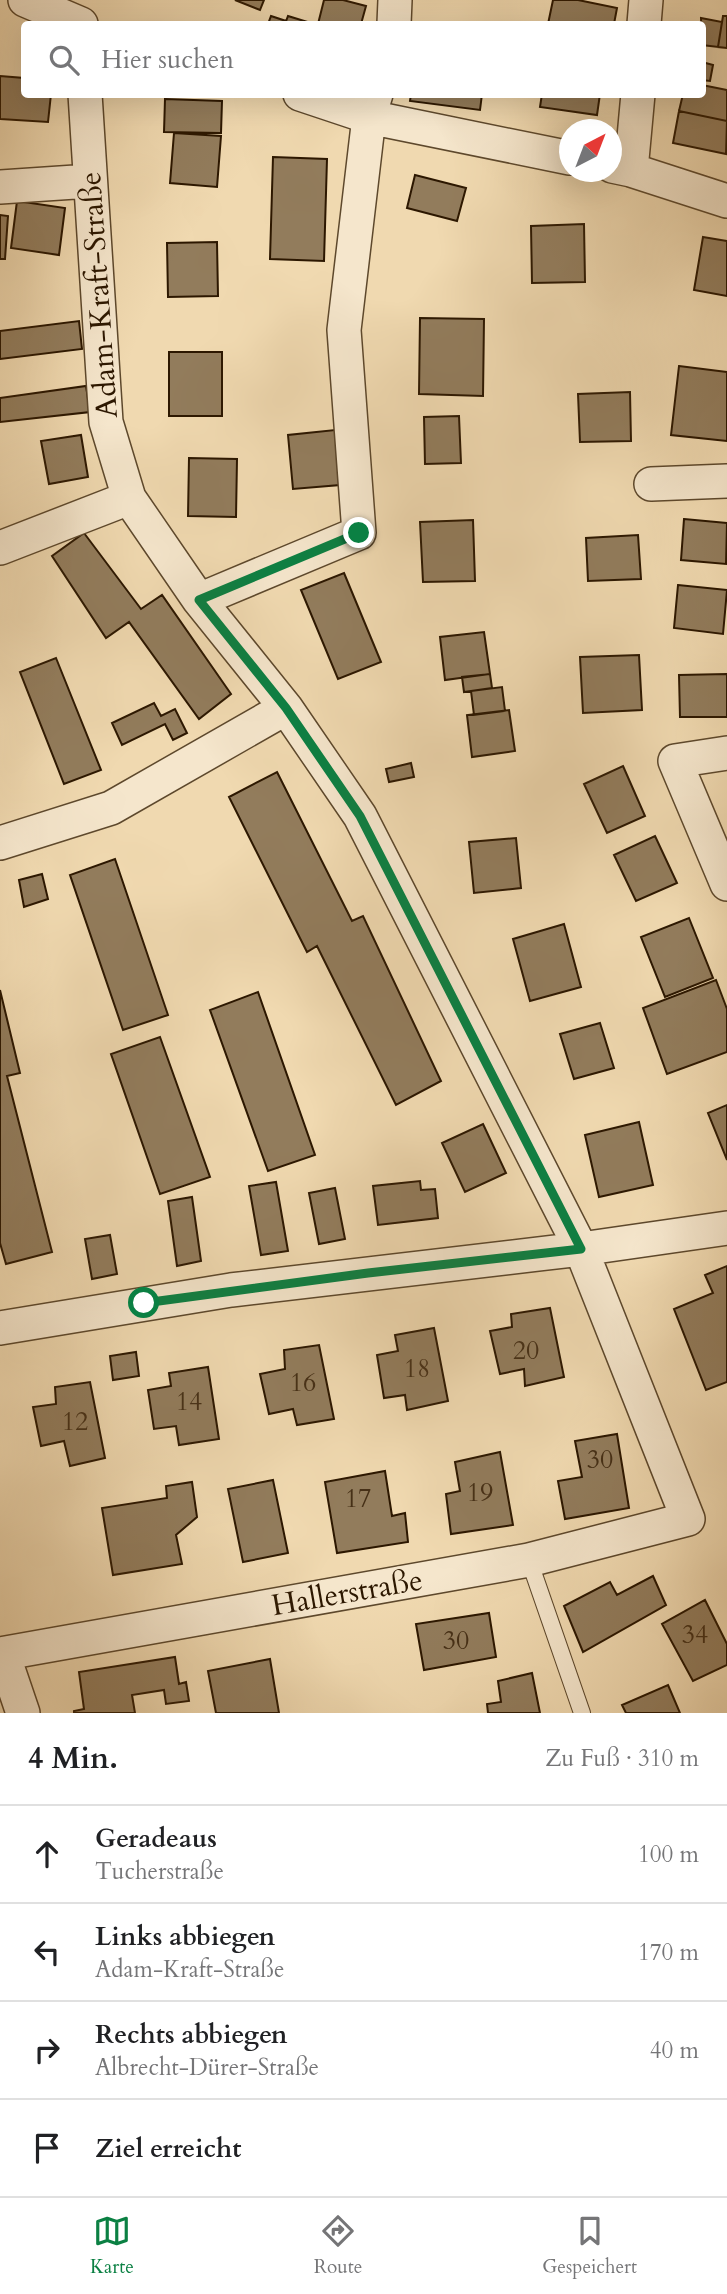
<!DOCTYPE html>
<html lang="de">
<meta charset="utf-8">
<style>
:root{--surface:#fff;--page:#f6f6f6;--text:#202124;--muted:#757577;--line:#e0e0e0;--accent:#0b8043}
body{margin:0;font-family:Cardo,serif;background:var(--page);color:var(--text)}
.compass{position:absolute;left:559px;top:119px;width:63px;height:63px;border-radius:50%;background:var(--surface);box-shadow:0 7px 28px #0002;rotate:42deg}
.stop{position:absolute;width:21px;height:21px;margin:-16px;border:5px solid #0b8043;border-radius:50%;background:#fff}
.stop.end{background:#0b8043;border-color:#fff;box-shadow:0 2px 7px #0008}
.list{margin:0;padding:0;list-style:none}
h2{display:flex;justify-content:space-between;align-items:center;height:91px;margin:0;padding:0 28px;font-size:30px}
h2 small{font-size:23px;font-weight:400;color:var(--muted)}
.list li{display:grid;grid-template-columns:46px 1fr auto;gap:21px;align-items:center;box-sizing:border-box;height:98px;padding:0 28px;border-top:2px solid var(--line)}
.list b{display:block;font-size:26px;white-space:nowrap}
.list p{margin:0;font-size:23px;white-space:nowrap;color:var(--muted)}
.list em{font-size:23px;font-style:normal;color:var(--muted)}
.icon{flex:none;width:38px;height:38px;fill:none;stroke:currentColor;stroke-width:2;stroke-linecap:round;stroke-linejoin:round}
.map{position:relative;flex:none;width:727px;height:1713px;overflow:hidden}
.search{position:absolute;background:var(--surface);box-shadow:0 7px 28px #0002;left:21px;right:21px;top:21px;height:77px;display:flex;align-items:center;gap:18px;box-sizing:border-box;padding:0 24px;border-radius:7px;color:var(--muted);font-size:26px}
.sheet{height:483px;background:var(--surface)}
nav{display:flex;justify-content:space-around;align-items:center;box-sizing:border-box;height:98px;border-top:2px solid var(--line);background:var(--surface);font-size:19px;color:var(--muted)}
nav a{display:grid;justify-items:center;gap:4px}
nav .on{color:var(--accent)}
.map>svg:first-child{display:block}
.building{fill:#927c5c;stroke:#2c1700;stroke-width:2}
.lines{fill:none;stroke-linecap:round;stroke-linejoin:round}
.lane-casing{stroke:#5d482c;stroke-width:18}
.street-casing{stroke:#5d482c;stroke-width:36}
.lane{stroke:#f5e6cc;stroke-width:16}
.street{stroke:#f5e6cc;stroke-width:33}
.route{stroke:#0b8043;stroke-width:9}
.labels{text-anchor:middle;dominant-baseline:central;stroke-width:5;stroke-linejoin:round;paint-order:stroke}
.number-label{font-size:26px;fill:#463017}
.street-label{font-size:30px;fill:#2c1700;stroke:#f5e6cc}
</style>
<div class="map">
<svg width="727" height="1713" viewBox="0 0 727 1713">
<rect width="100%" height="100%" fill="#f0d9b0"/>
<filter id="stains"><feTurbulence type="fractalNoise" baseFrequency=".00286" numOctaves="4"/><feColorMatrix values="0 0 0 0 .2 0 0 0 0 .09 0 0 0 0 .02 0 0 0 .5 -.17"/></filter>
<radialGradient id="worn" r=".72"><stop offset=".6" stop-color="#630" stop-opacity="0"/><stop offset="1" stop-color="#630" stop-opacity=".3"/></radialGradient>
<path class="building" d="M235 0H264L260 10Z
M324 0H343L366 6 361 24H318Z
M553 0H578L617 8 614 24H548Z
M271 16 286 21 285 24H268Z
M288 16 314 24H285Z
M723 16H727V48L718 47Z
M701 18 722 22 718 47 702 45Z
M702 62 713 65 710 81 702 80Z
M0 76 24 78V94H51L48 122 0 119Z
M702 85 727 90V121L679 111 683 94H702Z
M411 94H482L480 110 410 101Z
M542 94H600L597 115 540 107Z
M165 99 222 101 221 133 164 132Z
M679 111 727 121 726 154 673 143Z
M174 133 221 136 217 187 170 183Z
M273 157 327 159 324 261 270 259Z
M415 175 466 188 457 221 407 208Z
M17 201 65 208 59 255 11 248Z
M0 215 8 216 5 259H0Z
M584 224 585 282 532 283 531 226Z
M703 237 727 241V296L694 290Z
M217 242 218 296 168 297 167 243Z
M420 318 484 319 483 396 419 394Z
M79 321 82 349 0 359V331Z
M169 352H222V416H169Z
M679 366 727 372V441L671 435Z
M86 386 90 412 0 422V398Z
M630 392 631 441 580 442 578 394Z
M459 416 461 463 425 464 424 417Z
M335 430 340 485 293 489 288 435Z
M81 435 88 477 49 484 41 441Z
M189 458 237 459 236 517 188 516Z
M684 519 727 523 726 564 681 560Z
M473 520 475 581 423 582 420 522Z
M84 533 141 609 162 595 231 694 199 719 129 622 106 638 52 556Z
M638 535 641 579 588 581 586 538Z
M344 573 381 662 338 679 301 590Z
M678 585 727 590 723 634 674 628Z
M484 632 490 674 445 680 440 637Z
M639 655 642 710 583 713 580 657Z
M56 658 101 770 64 784 20 672Z
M490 674 492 688 464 692 462 677Z
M727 674V717H680L679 675Z
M502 687 505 711 474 715 471 691Z
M154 703 161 716 175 709 187 733 173 740 165 724 122 745 112 723Z
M509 710 515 751 472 757 467 715Z
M411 763 414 777 389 782 386 769Z
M623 766 645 816 607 833 584 784Z
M277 772 352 921 363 916 441 1081 396 1105 317 946 307 952 229 797Z
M655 836 677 883 636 901 614 855Z
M516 838 521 888 474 893 469 842Z
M115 859 168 1015 123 1030 70 875Z
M42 874 48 899 24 907 19 880Z
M689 918 713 978 665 997 641 937Z
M564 924 581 987 530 1001 513 939Z
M716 980 727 1009V1052L667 1074 643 1008Z
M0 990 20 1073 7 1076 52 1252 6 1264 0 1243Z
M258 992 315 1155 268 1171 210 1010Z
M600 1023 614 1068 574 1079 560 1034Z
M160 1037 210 1177 160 1194 111 1054Z
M727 1105V1160L708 1113Z
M639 1122 653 1185 599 1197 585 1135Z
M483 1124 506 1173 465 1192 442 1143Z
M420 1181 421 1190 435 1189 438 1218 378 1225 373 1186Z
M276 1182 288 1251 261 1255 249 1186Z
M335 1188 345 1239 319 1244 309 1193Z
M192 1197 201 1261 177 1266 168 1201Z
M110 1235 117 1274 92 1279 85 1239Z
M727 1266V1382L706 1390 674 1309 713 1293 705 1275Z
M550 1308 564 1377 525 1386 524 1369 500 1374 490 1331 512 1327 511 1314Z
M434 1328 448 1401 407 1410 405 1395 384 1398 377 1355 398 1351 395 1335Z
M319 1345 334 1419 297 1425 293 1409 269 1414 260 1374 285 1369 284 1350Z
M136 1352 139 1376 113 1380 110 1356Z
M208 1367 219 1439 179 1445 176 1426 154 1429 148 1390 171 1386 169 1373Z
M90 1382 105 1458 70 1466 64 1441 41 1446 33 1407 56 1404 55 1387Z
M617 1434 629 1508 565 1519 558 1481 582 1477 575 1441Z
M500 1452 513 1525 451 1534 446 1494 460 1491 455 1462Z
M385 1471 392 1516 405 1513 408 1542 337 1553 325 1482Z
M273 1480 288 1553 243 1562 228 1489Z
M192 1482 197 1517 176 1535 182 1564 113 1575 102 1508 167 1498 166 1486Z
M653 1576 666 1605 583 1652 564 1606 610 1582 617 1595Z
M705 1600 727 1644V1665L693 1681 662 1624Z
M489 1613 496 1657 424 1670 416 1624Z
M175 1657 179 1684 186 1682 189 1701 166 1704 164 1690 132 1695 135 1713H74V1711L84 1709 79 1672Z
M270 1659 279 1713H216L208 1671Z
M532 1673 540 1713H488L487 1704 501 1702 498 1681Z
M668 1685 680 1713H626L622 1705Z"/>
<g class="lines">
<defs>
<path id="lane" d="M529 1560 582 1713"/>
<path id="street" d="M25 0 81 24
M394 24 395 0
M644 24 646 0
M300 94 369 117 570 158
M612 166 631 170 727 201
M631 170 638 94
M0 187 90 181
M651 484 727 481
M0 548 129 498
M199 600 359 533 344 330 369 117 376 94
M727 753 675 761 727 884
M0 843 111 808 286 708
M0 1328 231 1290 581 1249 727 1228
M0 1654 529 1560 688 1519 581 1249 360 816 286 708 199 600 129 498 106 422 85 94
M3 1654 23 1713"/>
</defs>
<use href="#lane" class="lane-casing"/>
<use href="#street" class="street-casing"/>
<use href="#lane" class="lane"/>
<use href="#street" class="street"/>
</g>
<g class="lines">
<path class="route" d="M144 1303 368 1273 581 1249 360 816 286 708 199 600 359 533"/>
</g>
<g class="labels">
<g class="number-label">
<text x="526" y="1350">20</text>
<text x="417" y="1368">18</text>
<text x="303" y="1382">16</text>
<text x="189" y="1401">14</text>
<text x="75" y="1421">12</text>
<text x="600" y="1459">30</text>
<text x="480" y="1492">19</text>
<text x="358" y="1498">17</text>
<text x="695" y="1634">34</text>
<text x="456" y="1640">30</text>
</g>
<g class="street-label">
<text transform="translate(99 295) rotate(-94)">Adam-Kraft-Straße</text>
<text transform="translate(347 1593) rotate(-10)">Hallerstraße</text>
</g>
</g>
<rect width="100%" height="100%" filter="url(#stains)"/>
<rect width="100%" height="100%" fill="url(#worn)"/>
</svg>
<svg class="compass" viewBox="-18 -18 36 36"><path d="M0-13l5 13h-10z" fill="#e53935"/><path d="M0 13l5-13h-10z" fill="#757577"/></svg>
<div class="stop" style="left:144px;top:1303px"></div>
<div class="stop end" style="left:359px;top:533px"></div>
<div class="search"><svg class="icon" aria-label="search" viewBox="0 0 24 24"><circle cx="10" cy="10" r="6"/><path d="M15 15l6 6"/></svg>Hier suchen</div>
</div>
<section class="sheet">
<h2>4 Min.<small>Zu Fuß · 310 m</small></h2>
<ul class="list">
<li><svg class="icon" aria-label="ahead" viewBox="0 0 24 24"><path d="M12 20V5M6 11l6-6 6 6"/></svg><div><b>Geradeaus</b><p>Tucherstraße</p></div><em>100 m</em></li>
<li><svg class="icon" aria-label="left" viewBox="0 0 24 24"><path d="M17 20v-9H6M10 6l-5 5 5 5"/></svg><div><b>Links abbiegen</b><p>Adam-Kraft-Straße</p></div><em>170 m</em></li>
<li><svg class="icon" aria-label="right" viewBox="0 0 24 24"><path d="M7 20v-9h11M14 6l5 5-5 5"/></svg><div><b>Rechts abbiegen</b><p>Albrecht-Dürer-Straße</p></div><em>40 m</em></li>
<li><svg class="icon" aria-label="arrive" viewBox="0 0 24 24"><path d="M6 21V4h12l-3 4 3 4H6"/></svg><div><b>Ziel erreicht</b></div></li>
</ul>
</section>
<nav>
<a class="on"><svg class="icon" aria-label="map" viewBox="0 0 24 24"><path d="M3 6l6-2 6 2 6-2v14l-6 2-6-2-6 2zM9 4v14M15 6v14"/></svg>Karte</a>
<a><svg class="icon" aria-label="directions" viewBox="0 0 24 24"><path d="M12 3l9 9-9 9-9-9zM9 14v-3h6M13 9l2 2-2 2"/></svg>Route</a>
<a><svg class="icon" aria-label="saved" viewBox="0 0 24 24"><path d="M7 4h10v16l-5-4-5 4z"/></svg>Gespeichert</a>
</nav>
